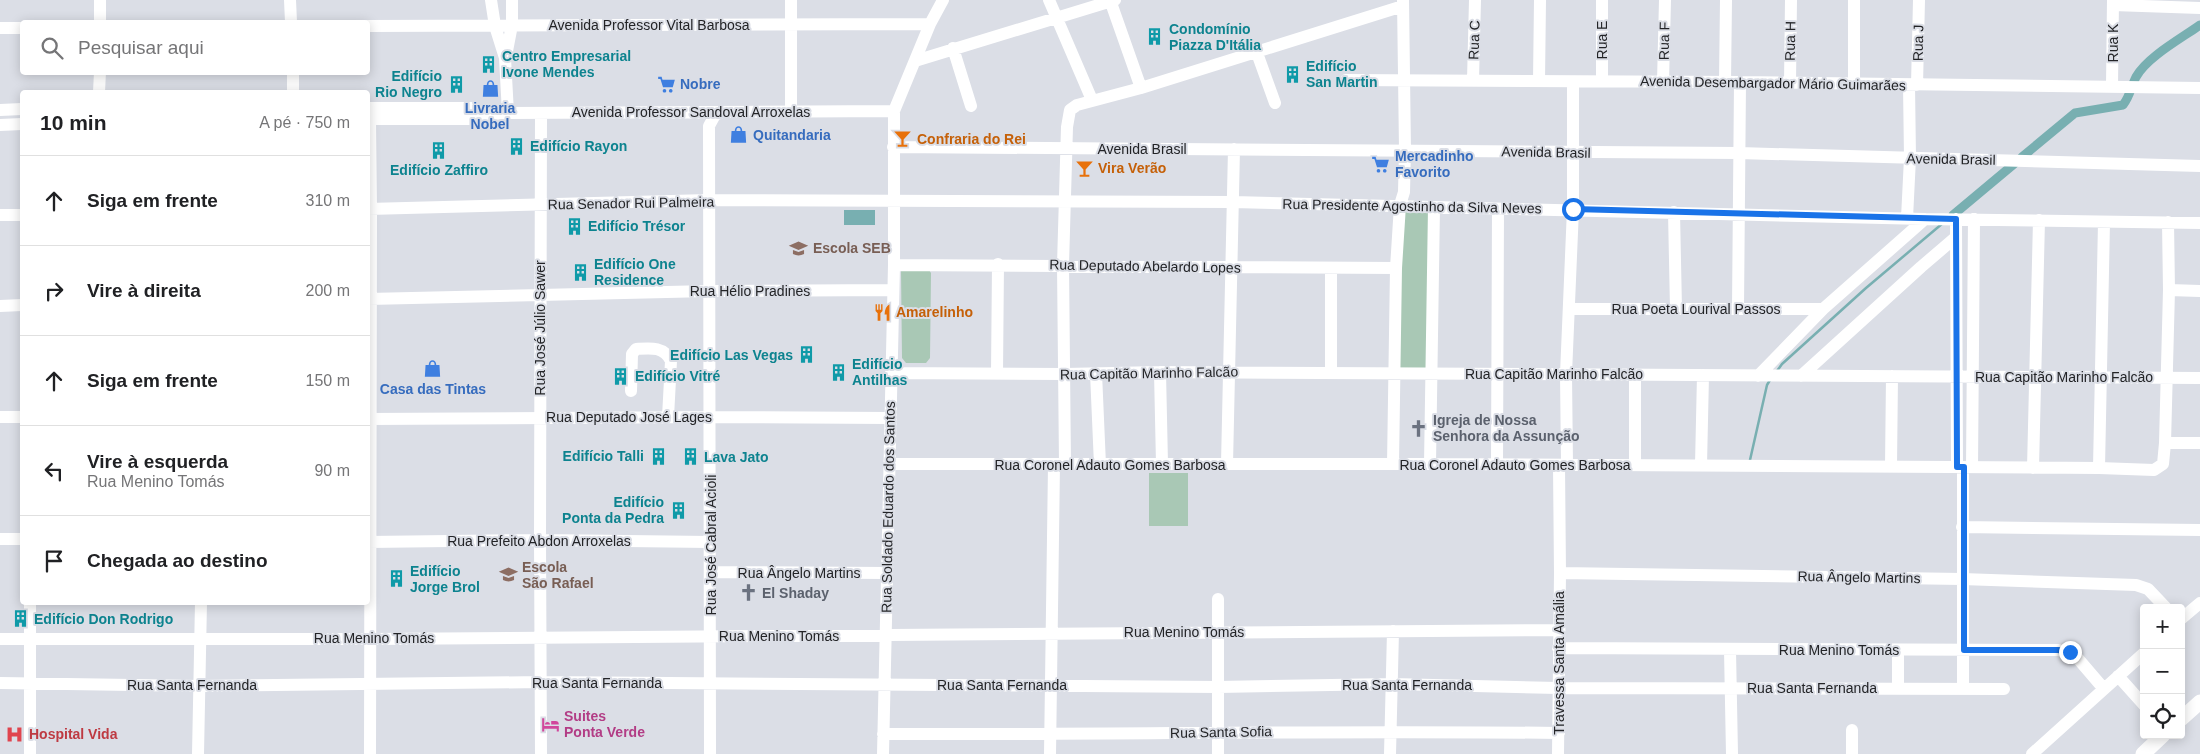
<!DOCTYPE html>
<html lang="pt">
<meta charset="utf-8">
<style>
:root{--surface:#fff;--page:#f6f6f6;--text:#202124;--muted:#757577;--line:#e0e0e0}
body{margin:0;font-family:Helvetica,sans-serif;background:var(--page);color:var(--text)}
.controls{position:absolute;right:15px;bottom:15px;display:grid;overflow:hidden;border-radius:5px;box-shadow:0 2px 12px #0003}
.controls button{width:45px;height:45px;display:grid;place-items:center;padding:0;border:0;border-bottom:1px solid var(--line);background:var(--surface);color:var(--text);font:25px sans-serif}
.stop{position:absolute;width:15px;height:15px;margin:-11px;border:4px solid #1a73e8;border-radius:50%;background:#fff}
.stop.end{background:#1a73e8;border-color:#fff;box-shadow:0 1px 5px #0008}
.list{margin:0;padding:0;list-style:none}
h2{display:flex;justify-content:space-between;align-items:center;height:65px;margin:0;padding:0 20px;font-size:21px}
h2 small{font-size:16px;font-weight:400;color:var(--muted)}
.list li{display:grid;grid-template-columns:32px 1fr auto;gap:15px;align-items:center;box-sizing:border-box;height:90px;padding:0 20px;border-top:1px solid var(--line)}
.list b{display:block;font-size:19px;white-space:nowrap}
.list p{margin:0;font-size:16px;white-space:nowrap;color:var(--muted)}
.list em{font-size:16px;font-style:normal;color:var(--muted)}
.icon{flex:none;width:28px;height:28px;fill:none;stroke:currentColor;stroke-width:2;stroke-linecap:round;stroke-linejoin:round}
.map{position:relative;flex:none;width:2200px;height:754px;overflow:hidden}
.search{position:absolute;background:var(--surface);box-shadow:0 2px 12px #0003;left:20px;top:20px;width:350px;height:55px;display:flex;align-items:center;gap:12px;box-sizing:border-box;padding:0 18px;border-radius:5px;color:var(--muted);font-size:19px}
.panel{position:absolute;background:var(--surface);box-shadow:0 2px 12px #0003;left:20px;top:90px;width:350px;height:515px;border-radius:5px}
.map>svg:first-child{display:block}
.green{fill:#a9c8b5}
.water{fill:#78afb1}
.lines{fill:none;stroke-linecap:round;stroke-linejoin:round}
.stream{stroke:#78afb1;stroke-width:2.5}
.canal{stroke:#78afb1;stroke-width:9}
.minor{stroke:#fff;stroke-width:12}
.major{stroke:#fff;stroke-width:15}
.route{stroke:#1a73e8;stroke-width:6}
.labels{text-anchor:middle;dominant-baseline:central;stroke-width:4;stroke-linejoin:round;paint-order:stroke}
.street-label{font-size:14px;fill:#232427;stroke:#dbdee6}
.culture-label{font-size:14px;font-weight:bold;fill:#0d838f;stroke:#dbdee6;text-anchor:start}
.shop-label{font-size:14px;font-weight:bold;fill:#366cbe;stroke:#dbdee6;text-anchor:start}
.food-label{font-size:14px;font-weight:bold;fill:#c56008;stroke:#dbdee6;text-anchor:start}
.education-label{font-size:14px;font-weight:bold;fill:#785e54;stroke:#dbdee6;text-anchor:start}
.worship-label{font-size:14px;font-weight:bold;fill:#5b616d;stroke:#dbdee6;text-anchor:start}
.hotel-label{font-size:14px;font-weight:bold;fill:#b23c85;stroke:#dbdee6;text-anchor:start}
.health-label{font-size:14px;font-weight:bold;fill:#be3a42;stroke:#dbdee6;text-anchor:start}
</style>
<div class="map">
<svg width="2200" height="754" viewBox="0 0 2200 754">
<rect width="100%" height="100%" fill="#dbdee6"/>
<path class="green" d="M1400 205 1434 207 1433 374 1395 375Z
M927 267 931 273 930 358 926 363H906L902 358 901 270Z
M1149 473H1188V526H1149Z"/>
<path class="water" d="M844 210H875V225H844Z"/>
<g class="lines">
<path class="stream" d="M1777 371 1782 364 1866 288 1943 223
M1750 460 1767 385 1770 380"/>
<path class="canal" d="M2022 157 2075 113 2123 105C2130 96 2131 87 2136 77 2147 57 2182 38 2200 25
M1953 215 2014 164"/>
<path class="minor" d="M100 0V22
M290 0 291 22
M491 0 495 26 505 58 508 113
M791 0V111
M1049 0 1092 100
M1110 0 1141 88
M1602 0V81
M2113 5 2200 8
M368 26 930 24
M0 28H22
M953 48 971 106
M1257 53 1275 103
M506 56 512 25V0
M915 61 1115 0
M293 72V92
M1346 80 1740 82 2200 88
M1473 80 1475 0
M1539 81 1540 0
M1663 82 1665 0
M1725 82 1726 0
M1790 83 1791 0
M1854 85V0
M1917 85 1919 0
M2112 86 2113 0
M99 92 100 72
M368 108H474L487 114
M0 110 22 109
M368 111 370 119 371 209 370 754
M541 113 540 540 541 754
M368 119H473L487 114 508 113 894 111
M0 125 22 124
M893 147 1739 153 2200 166
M368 209 709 200 1233 202 1925 219 2200 223
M1674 212 1676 309
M0 215H22
M1907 218 1910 158 1909 85
M1956 219 1957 467
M894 265 1396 268
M2169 290 2200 291
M368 299 709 291 893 290
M0 306 22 305
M1738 308 1740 82
M1569 309H1823
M1160 372 1162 464
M891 373 1065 374 1160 372 2200 378
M997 373 998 264
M1096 373 1100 465
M1331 373V268
M1635 375V465
M1758 376 1823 309 1925 219
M1801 376 1921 267 1956 237
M631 391 632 354 636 349C650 348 664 346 671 361L668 417
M0 417H22
M368 419 711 417 890 418
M2165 443H2200
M890 464H1430L2099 468 2154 470 2163 464 2165 443 2169 290 2168 222
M1227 464 1234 149
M1393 464 1396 268 1400 205 1404 192 1405 150 1403 0
M1430 464 1434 207
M1065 465 1063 265 1067 127 1070 110 1077 105 1141 88 1403 6
M1497 465 1498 209
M1567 465 1566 374 1573 209V82
M1701 465 1703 375
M1891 466 1892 376
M1972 467 1974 219
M2033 468 2039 220
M2099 468 2104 222
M1962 527 2200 530
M0 539H22
M368 542 540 540 711 542
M711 572 887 573
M1560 573 1962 579 2136 585 2148 589 2166 608
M30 602V754
M2181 619 2200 603
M0 639H371L1558 630
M1558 648 2058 650 2074 654 2104 689
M1730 650 1732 754
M2118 676 2144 705
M0 683 199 686 541 682 1218 687 1392 684 1558 688 2004 689
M1898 687V650
M1963 688V467
M883 734C1108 735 1333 730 1559 733
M198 754 201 602
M710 754 709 126 715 115 722 112
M883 754 894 265V111L930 24 943 0
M1050 754 1054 465
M1218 754V599
M1390 754 1393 631
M1558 754 1560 573 1559 465
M1852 754V730
M2032 754 2144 653"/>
<path class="major" d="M2181 719 2200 702
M2143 754 2163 735"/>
</g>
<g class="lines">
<path class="route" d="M1573 209 1956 219 1957 467H1964V650H2058L2070 652"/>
</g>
<defs>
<symbol id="building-bare" viewBox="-9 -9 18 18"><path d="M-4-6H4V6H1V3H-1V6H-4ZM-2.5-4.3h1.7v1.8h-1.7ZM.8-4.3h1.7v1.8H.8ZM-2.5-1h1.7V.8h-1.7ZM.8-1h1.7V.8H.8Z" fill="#0f9aa8" stroke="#dbdee6" stroke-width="2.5" paint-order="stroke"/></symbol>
<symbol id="supermarket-bare" viewBox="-9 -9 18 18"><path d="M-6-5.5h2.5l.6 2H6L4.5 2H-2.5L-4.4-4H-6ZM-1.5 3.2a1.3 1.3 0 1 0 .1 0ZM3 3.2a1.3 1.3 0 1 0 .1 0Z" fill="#3f7fe0" stroke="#dbdee6" stroke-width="2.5" paint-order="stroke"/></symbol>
<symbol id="shop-bare" viewBox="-9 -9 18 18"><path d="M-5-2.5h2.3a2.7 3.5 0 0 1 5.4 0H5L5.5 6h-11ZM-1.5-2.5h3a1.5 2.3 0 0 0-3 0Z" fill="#3f7fe0" stroke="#dbdee6" stroke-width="2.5" paint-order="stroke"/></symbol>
<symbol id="bar-bare" viewBox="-9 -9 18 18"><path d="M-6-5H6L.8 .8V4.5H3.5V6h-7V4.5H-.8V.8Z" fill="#e8710a" stroke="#dbdee6" stroke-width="2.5" paint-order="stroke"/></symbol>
<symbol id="school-bare" viewBox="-9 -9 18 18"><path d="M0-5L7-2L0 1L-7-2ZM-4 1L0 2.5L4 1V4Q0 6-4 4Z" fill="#8d6e63" stroke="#dbdee6" stroke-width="2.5" paint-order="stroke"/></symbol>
<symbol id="restaurant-bare" viewBox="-9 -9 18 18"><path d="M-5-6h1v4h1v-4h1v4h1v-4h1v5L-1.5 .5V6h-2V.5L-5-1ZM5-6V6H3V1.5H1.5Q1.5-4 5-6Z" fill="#e8710a" stroke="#dbdee6" stroke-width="2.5" paint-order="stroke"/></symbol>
<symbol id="church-bare" viewBox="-9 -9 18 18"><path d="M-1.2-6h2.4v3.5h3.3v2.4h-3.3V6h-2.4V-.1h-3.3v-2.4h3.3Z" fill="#6b7280" stroke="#dbdee6" stroke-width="2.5" paint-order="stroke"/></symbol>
<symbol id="hotel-bare" viewBox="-9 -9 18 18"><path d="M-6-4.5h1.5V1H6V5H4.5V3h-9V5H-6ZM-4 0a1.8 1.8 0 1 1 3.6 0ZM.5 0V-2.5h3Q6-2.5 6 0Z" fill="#d1479c" stroke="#dbdee6" stroke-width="2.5" paint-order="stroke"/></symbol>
<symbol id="hospital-bare" viewBox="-9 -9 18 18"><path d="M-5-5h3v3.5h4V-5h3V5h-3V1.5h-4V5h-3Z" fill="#e0444e" stroke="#dbdee6" stroke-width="2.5" paint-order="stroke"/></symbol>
</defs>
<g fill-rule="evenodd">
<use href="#building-bare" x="1142" y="24" width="25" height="25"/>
<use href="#building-bare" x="476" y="52" width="25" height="25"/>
<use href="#building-bare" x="1280" y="62" width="25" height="25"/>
<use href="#building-bare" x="444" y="72" width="25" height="25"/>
<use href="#supermarket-bare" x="654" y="72" width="25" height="25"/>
<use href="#shop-bare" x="478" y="76" width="25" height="25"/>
<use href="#shop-bare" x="726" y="122" width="25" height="25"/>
<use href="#bar-bare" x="890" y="126" width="25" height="25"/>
<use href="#building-bare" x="504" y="134" width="25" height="25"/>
<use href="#building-bare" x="426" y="138" width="25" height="25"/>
<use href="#supermarket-bare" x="1368" y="152" width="25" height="25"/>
<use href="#bar-bare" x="1072" y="156" width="25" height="25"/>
<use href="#building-bare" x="562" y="214" width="25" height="25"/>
<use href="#school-bare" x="786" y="236" width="25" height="25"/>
<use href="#building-bare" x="568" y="260" width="25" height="25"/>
<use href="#restaurant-bare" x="870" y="300" width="25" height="25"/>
<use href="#building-bare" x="794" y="342" width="25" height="25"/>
<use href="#shop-bare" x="420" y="356" width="25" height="25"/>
<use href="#building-bare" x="826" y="360" width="25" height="25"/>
<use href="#building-bare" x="608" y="364" width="25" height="25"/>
<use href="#church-bare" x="1406" y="416" width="25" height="25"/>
<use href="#building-bare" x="646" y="444" width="25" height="25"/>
<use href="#building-bare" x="678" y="444" width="25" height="25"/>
<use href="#building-bare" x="666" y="498" width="25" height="25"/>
<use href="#school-bare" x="496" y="562" width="25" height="25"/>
<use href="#building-bare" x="384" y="566" width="25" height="25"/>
<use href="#church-bare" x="736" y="580" width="25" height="25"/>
<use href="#building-bare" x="8" y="606" width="25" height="25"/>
<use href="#hotel-bare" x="538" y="712" width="25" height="25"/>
<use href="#hospital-bare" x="2" y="722" width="25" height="25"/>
</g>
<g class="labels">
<g class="street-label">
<text x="649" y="25">Avenida Professor Vital Barbosa</text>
<text transform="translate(1474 40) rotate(-88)">Rua C</text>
<text transform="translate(1602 40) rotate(-90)">Rua E</text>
<text transform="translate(1664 41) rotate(-89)">Rua F</text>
<text transform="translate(1790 41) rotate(-89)">Rua H</text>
<text transform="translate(1918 43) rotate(-89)">Rua J</text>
<text transform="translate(2113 43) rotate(-90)">Rua K</text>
<text transform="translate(1773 83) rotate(1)">Avenida Desembargador Mário Guimarães</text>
<text x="691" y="112">Avenida Professor Sandoval Arroxelas</text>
<text x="1142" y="149">Avenida Brasil</text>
<text transform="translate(1546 152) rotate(1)">Avenida Brasil</text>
<text transform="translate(1951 159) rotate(1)">Avenida Brasil</text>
<text transform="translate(631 203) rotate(-1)">Rua Senador Rui Palmeira</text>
<text transform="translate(1412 206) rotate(1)">Rua Presidente Agostinho da Silva Neves</text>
<text transform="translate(1145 266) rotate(1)">Rua Deputado Abelardo Lopes</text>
<text x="750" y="291">Rua Hélio Pradines</text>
<text x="1696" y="309">Rua Poeta Lourival Passos</text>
<text transform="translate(540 328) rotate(-90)">Rua José Júlio Sawer</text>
<text transform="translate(1149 373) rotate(-1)">Rua Capitão Marinho Falcão</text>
<text x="1554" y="374">Rua Capitão Marinho Falcão</text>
<text x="2064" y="377">Rua Capitão Marinho Falcão</text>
<text x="629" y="417">Rua Deputado José Lages</text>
<text x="1110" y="465">Rua Coronel Adauto Gomes Barbosa</text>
<text x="1515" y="465">Rua Coronel Adauto Gomes Barbosa</text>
<text transform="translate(888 507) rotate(-89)">Rua Soldado Eduardo dos Santos</text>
<text x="539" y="541">Rua Prefeito Abdon Arroxelas</text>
<text transform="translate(711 545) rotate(-90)">Rua José Cabral Acioli</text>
<text x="799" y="573">Rua Ângelo Martins</text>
<text transform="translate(1859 577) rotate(1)">Rua Ângelo Martins</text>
<text x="1184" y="632">Rua Menino Tomás</text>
<text x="779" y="636">Rua Menino Tomás</text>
<text x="374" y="638">Rua Menino Tomás</text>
<text x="1839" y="650">Rua Menino Tomás</text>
<text transform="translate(1559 663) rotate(-90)">Travessa Santa Amália</text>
<text x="597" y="683">Rua Santa Fernanda</text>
<text x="192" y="685">Rua Santa Fernanda</text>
<text x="1002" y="685">Rua Santa Fernanda</text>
<text x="1407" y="685">Rua Santa Fernanda</text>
<text x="1812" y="688">Rua Santa Fernanda</text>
<text transform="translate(1221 732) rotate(-1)">Rua Santa Sofia</text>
</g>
<g class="culture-label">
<text x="1169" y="29">Condomínio<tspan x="1169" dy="16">Piazza D'Itália</tspan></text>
<text x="502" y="56">Centro Empresarial<tspan x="502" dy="16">Ivone Mendes</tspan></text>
<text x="1306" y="66">Edifício<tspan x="1306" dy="16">San Martin</tspan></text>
<text x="442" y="76" text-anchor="end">Edifício<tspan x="442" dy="16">Rio Negro</tspan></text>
<text x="530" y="146">Edifício Rayon</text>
<text x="439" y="170" text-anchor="middle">Edifício Zaffiro</text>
<text x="588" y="226">Edifício Trésor</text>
<text x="594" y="264">Edifício One<tspan x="594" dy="16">Residence</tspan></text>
<text x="793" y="355" text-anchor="end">Edifício Las Vegas</text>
<text x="852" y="364">Edifício<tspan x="852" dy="16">Antilhas</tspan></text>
<text x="635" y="376">Edifício Vitré</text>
<text x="644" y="456" text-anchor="end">Edifício Talli</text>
<text x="704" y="457">Lava Jato</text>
<text x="664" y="502" text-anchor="end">Edifício<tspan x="664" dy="16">Ponta da Pedra</tspan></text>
<text x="410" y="571">Edifício<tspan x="410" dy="16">Jorge Brol</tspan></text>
<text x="34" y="619">Edifício Don Rodrigo</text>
</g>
<g class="shop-label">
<text x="680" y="84">Nobre</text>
<text x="490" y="108" text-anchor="middle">Livraria<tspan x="490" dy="16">Nobel</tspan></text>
<text x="753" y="135">Quitandaria</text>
<text x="1395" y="156">Mercadinho<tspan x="1395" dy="16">Favorito</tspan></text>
<text x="433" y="389" text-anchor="middle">Casa das Tintas</text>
</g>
<g class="food-label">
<text x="917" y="139">Confraria do Rei</text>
<text x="1098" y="168">Vira Verão</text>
<text x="896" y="312">Amarelinho</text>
</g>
<g class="education-label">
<text x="813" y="248">Escola SEB</text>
<text x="522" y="567">Escola<tspan x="522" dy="16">São Rafael</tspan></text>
</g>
<g class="worship-label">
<text x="1433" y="420">Igreja de Nossa<tspan x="1433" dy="16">Senhora da Assunção</tspan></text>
<text x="762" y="593">El Shaday</text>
</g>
<g class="hotel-label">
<text x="564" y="716">Suites<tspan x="564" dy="16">Ponta Verde</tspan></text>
</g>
<g class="health-label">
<text x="29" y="734">Hospital Vida</text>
</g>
</g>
</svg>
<div class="controls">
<button>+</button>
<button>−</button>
<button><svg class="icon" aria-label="locate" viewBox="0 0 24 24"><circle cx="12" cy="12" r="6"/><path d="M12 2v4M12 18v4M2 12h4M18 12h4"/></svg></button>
</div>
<div class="stop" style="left:1573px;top:209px"></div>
<div class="stop end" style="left:2070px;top:652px"></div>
<div class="search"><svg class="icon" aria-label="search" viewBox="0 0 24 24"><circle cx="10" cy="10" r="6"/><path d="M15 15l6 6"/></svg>Pesquisar aqui</div>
<section class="panel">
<h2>10 min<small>A pé · 750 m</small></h2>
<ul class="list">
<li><svg class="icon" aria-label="ahead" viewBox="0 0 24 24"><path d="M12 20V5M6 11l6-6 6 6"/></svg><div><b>Siga em frente</b></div><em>310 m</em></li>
<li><svg class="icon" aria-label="right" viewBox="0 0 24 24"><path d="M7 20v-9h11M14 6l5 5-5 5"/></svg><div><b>Vire à direita</b></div><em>200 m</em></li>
<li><svg class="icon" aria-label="ahead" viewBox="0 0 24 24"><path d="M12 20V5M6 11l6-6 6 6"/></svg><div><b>Siga em frente</b></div><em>150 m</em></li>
<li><svg class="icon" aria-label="left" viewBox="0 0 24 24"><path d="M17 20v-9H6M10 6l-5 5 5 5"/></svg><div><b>Vire à esquerda</b><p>Rua Menino Tomás</p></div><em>90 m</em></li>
<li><svg class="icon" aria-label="arrive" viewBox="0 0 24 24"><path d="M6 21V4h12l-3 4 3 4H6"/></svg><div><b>Chegada ao destino</b></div></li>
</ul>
</section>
</div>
